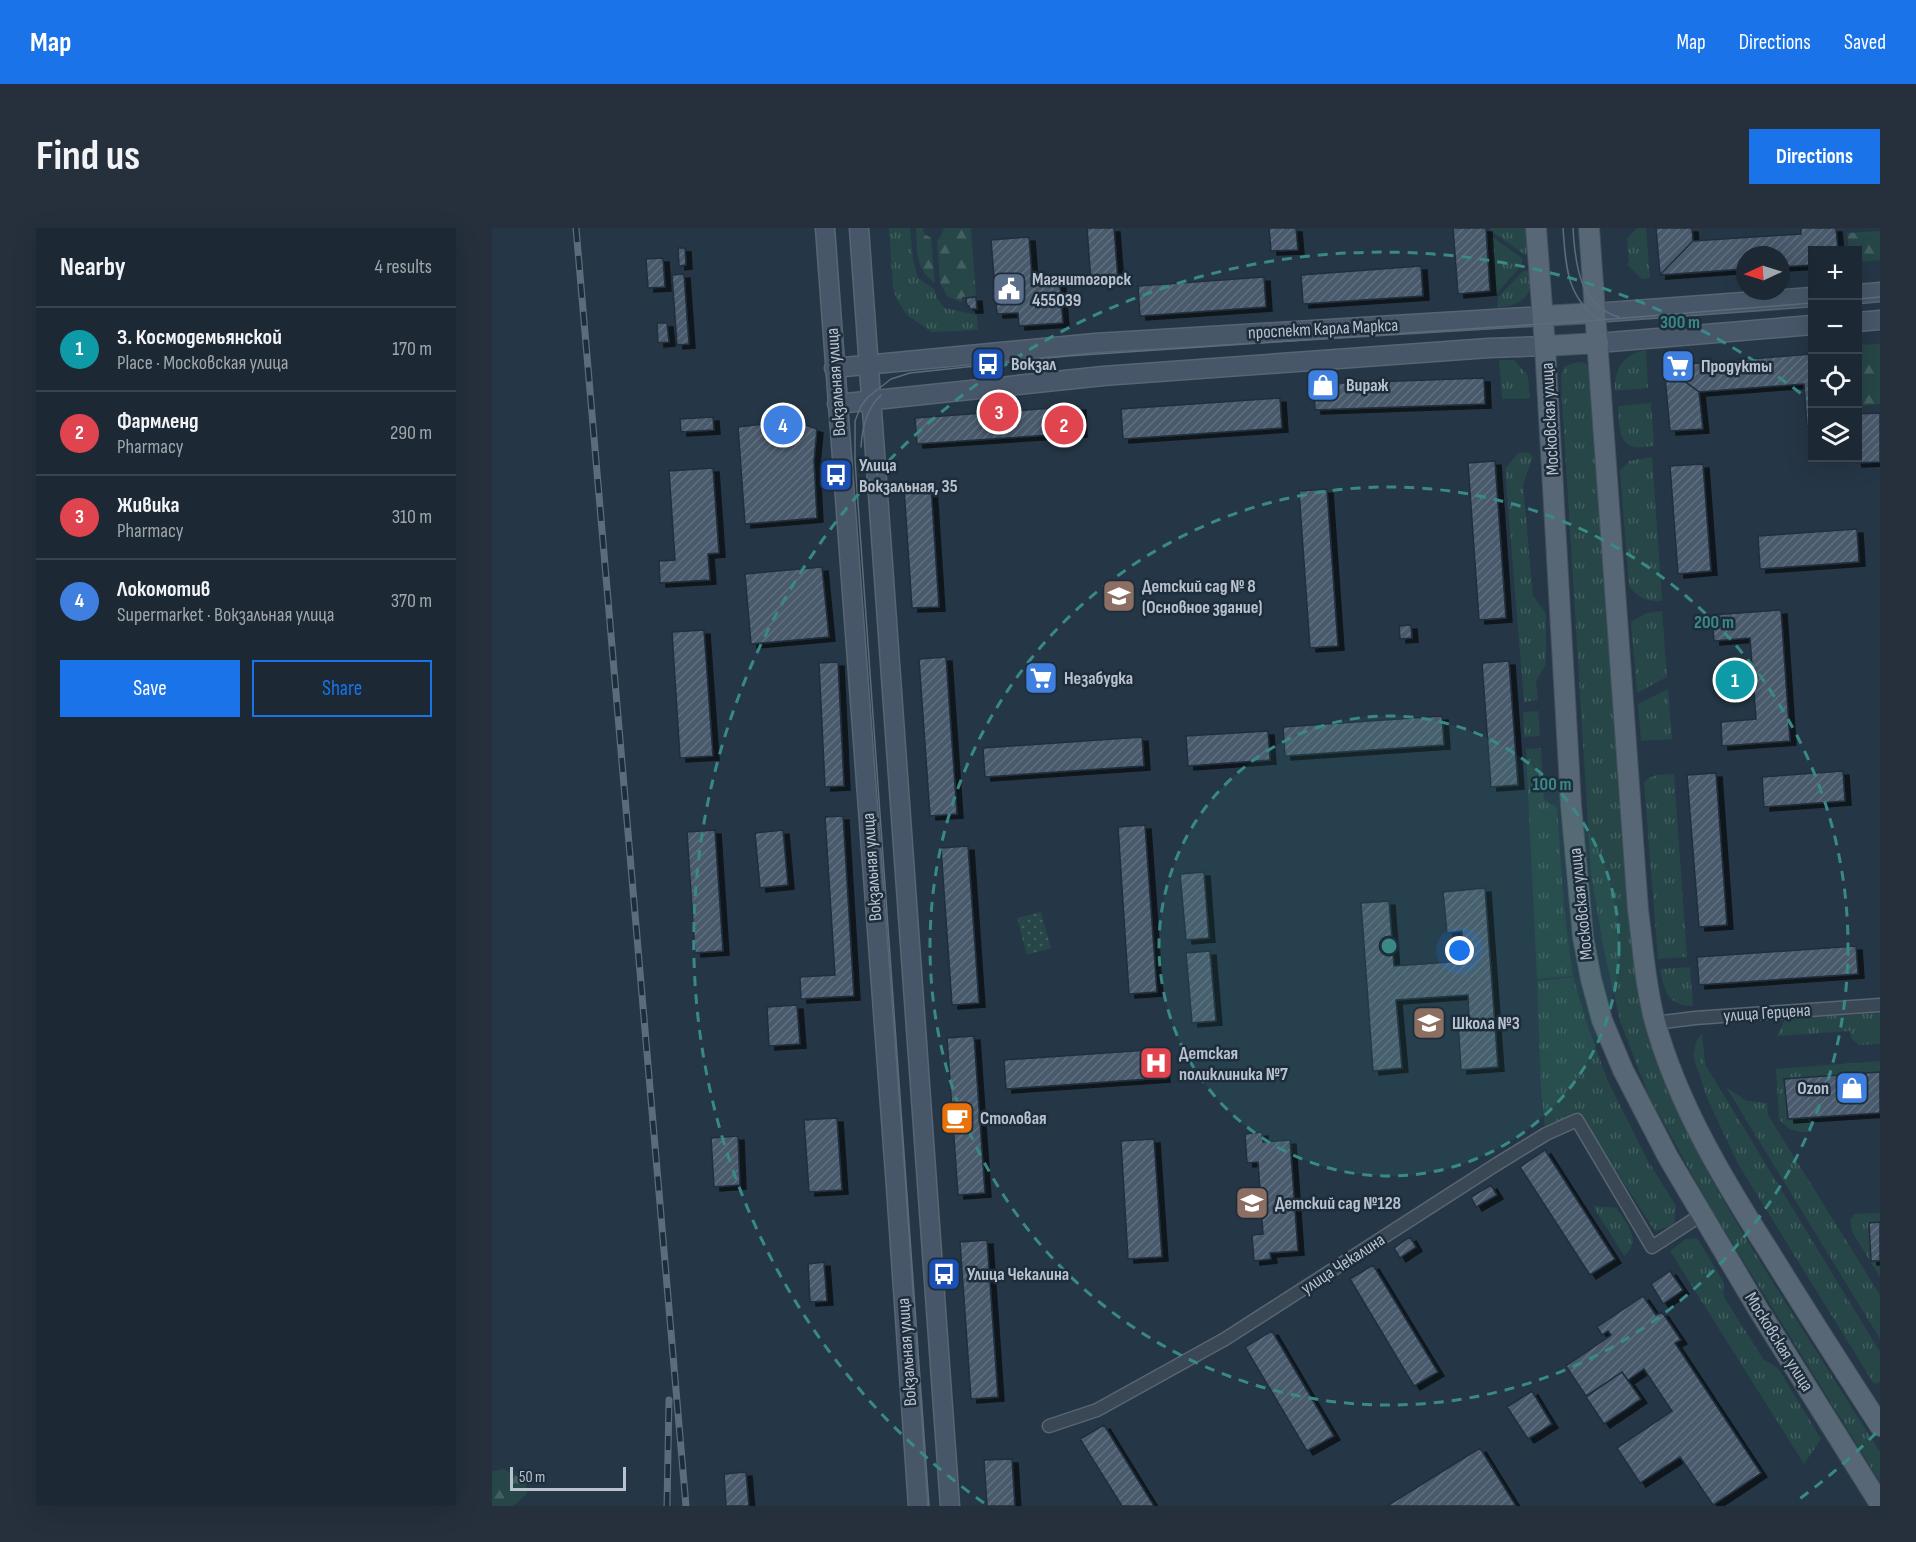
<!DOCTYPE html>
<meta charset="utf-8">
<style>
:root{--surface:#1c2834;--page:#25303c;--text:#f1f3f6;--muted:#a0a6ac;--line:#3a444f;--accent:#1a73e8}
body{margin:0;font-family:"Sofia Sans Condensed",sans-serif;background:var(--page);color:var(--text)}
.controls{position:absolute;right:18px;top:18px;display:grid;overflow:hidden;border-radius:0px;box-shadow:0 6px 24px #0002}
.controls button{width:54px;height:54px;display:grid;place-items:center;padding:0;border:0;border-bottom:2px solid var(--line);background:var(--surface);color:var(--text);font:30px sans-serif}
.compass{position:absolute;left:1244px;top:18px;width:54px;height:54px;border-radius:50%;background:var(--surface);box-shadow:0 6px 24px #0002;rotate:266deg}
.scale{position:absolute;left:18px;bottom:15px;width:116px;box-sizing:border-box;padding-left:6px;border:3px solid #b8c2ce;border-top:0;font-size:16px;line-height:21px;white-space:nowrap;color:#b8c2ce;-webkit-text-stroke:4px #1e2d3b;paint-order:stroke}
.you{position:absolute;left:968px;top:723px;width:21px;height:21px;margin:-15px;border:4px solid #fff;border-radius:50%;background:#1a73e8;box-shadow:0 0 0 9px #1a73e833}
.badge{display:grid;place-items:center;width:39px;height:39px;border-radius:50%;background:var(--accent);color:#fff;font-size:20px;font-weight:700}
.pin{position:absolute;translate:-50% -50%;border:3px solid #fff;box-shadow:0 2px 6px #0006}
.list{margin:0;padding:0;list-style:none}
h2{display:flex;justify-content:space-between;align-items:center;height:78px;margin:0;padding:0 24px;font-size:26px}
h2 small{font-size:20px;font-weight:400;color:var(--muted)}
.list li{display:grid;grid-template-columns:39px 1fr auto;gap:18px;align-items:center;box-sizing:border-box;height:84px;padding:0 24px;border-top:2px solid var(--line)}
.list b{display:block;font-size:22px;white-space:nowrap}
.list p{margin:0;font-size:20px;white-space:nowrap;color:var(--muted)}
.list em{font-size:20px;font-style:normal;color:var(--muted)}
.actions{display:flex;gap:12px;padding:18px 24px}
.actions a{flex:1;padding:14px 0;border:2px solid var(--accent);border-radius:0px;text-align:center;font-size:21px;color:var(--accent)}
.actions .main{background:var(--accent);color:#fff}
.icon{flex:none;width:33px;height:33px;fill:none;stroke:currentColor;stroke-width:2;stroke-linecap:round;stroke-linejoin:round}
.map{position:relative;flex:none;width:1388px;height:1278px;overflow:hidden;border-radius:0px}
header{display:flex;align-items:center;gap:36px;box-sizing:border-box;height:84px;padding:0 30px;background:var(--accent);color:#fff}
header strong{font-size:28px}
nav{display:flex;gap:33px;margin-inline-start:auto;font-size:21px}
.intro{display:flex;align-items:center;justify-content:space-between;box-sizing:border-box;height:144px;padding:0 36px}
h1{margin:0;font-size:42px}
.button{padding:15px 27px;border-radius:0px;background:var(--accent);color:#fff;font-size:21px;font-weight:700}
main{display:flex;gap:36px;padding:0 36px}
aside{flex:1;background:var(--surface);border-radius:0px;box-shadow:0 6px 24px #0002}
.map>svg:first-child{display:block}
.grass{fill:url(#grass-tufts)}
.forest{fill:url(#forest-firs)}
.park{fill:url(#park-dots)}
.building{fill:url(#building-hatch);stroke:#202f3d;stroke-width:1.5;filter:url(#shadow)}
.lines{fill:none;stroke-linecap:round;stroke-linejoin:round}
.minor-casing{stroke:#586572;stroke-width:15}
.secondary-casing{stroke:#586572;stroke-width:21}
.primary-casing{stroke:#43515e;stroke-width:22}
.minor{stroke:#3a4855;stroke-width:12}
.secondary{stroke:#475769;stroke-width:18}
.primary{stroke:#586775;stroke-width:20}
.tram{stroke:#5b6c7c;stroke-width:1.5}
.rail-casing{stroke:#5b6c7c;stroke-width:7}
.rail{stroke:#1e2d3b;stroke-width:4.5;stroke-dasharray:14;stroke-linecap:butt}
.ring{fill:none;stroke:#398986;stroke-width:3;stroke-dasharray:10 8}
.labels{text-anchor:middle;dominant-baseline:central;stroke-width:5;stroke-linejoin:round;paint-order:stroke}
.poi-label{font-size:18px;font-weight:bold;fill:#b8c2ce;stroke:#1e2d3b;text-anchor:start}
.street-label{font-size:18px;fill:#b8c2ce;stroke:#1e2d3b}
.centre{fill:#398986;stroke:#1e2d3b;stroke-width:3}
.ring-label{font-size:18px;text-anchor:middle;font-weight:bold;fill:#398986;stroke:#1e2d3b;stroke-width:5;stroke-linejoin:round;paint-order:stroke}
</style>
<header>
<strong>Map</strong>
<nav><a>Map</a><a>Directions</a><a>Saved</a></nav>
</header>
<div class="intro"><h1>Find us</h1><a class="button">Directions</a></div>
<main>
<aside>
<h2>Nearby<small>4 results</small></h2>
<ul class="list">
<li><span class="badge" style="background:#0f9aa8">1</span><div><b>З. Космодемьянской</b><p>Place · Московская улица</p></div><em>170 m</em></li>
<li><span class="badge" style="background:#e0444e">2</span><div><b>Фармленд</b><p>Pharmacy</p></div><em>290 m</em></li>
<li><span class="badge" style="background:#e0444e">3</span><div><b>Живика</b><p>Pharmacy</p></div><em>310 m</em></li>
<li><span class="badge" style="background:#3f7fe0">4</span><div><b>Локомотив</b><p>Supermarket · Вокзальная улица</p></div><em>370 m</em></li>
</ul>
<div class="actions"><a class="main">Save</a><a>Share</a></div>
</aside>
<div class="map">
<svg width="1388" height="1278" viewBox="0 0 1388 1278">
<defs>
<pattern id="grass-tufts" width="24" height="20" patternUnits="userSpaceOnUse" patternTransform="scale(1.5)"><rect width="24" height="20" fill="#274647"/><path d="M3 7l-1-3M5 7V3M7 7l1-3M15 17l-1-3M17 17v-4M19 17l1-3" fill="none" stroke="#445f60"/></pattern>
<pattern id="forest-firs" width="22" height="20" patternUnits="userSpaceOnUse" patternTransform="scale(1.5)"><rect width="22" height="20" fill="#274647"/><path d="M5 1l3.5 6h-7zM16 11l3.5 6h-7z" fill="#445f60"/></pattern>
<pattern id="park-dots" width="8" height="8" patternUnits="userSpaceOnUse" patternTransform="scale(1.5)"><rect width="8" height="8" fill="#274647"/><path d="M2 2h.1M6 6h.1" fill="none" stroke="#445f60" stroke-width="1.8" stroke-linecap="round"/></pattern>
<pattern id="building-hatch" width="6" height="6" patternUnits="userSpaceOnUse" patternTransform="scale(1.5)"><rect width="6" height="6" fill="#485a6c"/><path d="M-1 1l2-2M0 6l6-6M5 7l2-2" fill="none" stroke="#607080"/></pattern>
<filter id="shadow"><feDropShadow dx="6" dy="4" stdDeviation="0" flood-color="#0009"/></filter>
</defs>
<rect width="100%" height="100%" fill="#253646"/>
<path class="grass" d="M397 0H418L421 32 426 50 442 61 445 71 453 80 485 87 486 102 440 104 416 88 405 72 401 60Z
M998 0H1038L1040 27H1033L999 3Z
M1145 0H1154L1158 50 1150 51 1135 36 1137 34 1135 11Z
M999 8 1030 30V37L1004 66Z
M1041 41C1040 68 1032 77 1005 80L1006 69 1031 43Z
M1154 122 1156 160 1123 163C1122 141 1132 125 1154 122Z
M1007 132H1022L1036 148 1038 170 1010 171Z
M1091 134 1097 138 1100 145 1136 685C1141 724 1146 764 1156 802 1179 886 1224 961 1269 1035 1308 1098 1348 1161 1388 1224V1254L1218 979 1157 868 1128 793 1112 722 1099 646 1070 173 1069 148 1072 139 1081 135Z
M1159 175 1162 218C1156 218 1148 220 1143 219 1125 216 1127 191 1126 178Z
M1036 224 1041 229 1031 256 1041 368 1054 385V436L1044 453 1046 472 1032 474 1013 241 1026 225Z
M1160 229 1169 356 1170 373C1154 373 1147 371 1137 358L1128 243 1137 233Z
M1170 383 1175 449 1145 465 1139 394 1154 385Z
M1176 461 1180 511 1149 513 1146 476Z
M1046 483 1048 508 1032 509 1031 484Z
M1049 520 1052 572 1065 579 1072 680 1081 748 1045 751 1034 521Z
M1182 546 1195 729 1166 731 1152 555C1159 545 1171 547 1182 546Z
M1198 739 1201 778C1175 778 1172 762 1168 741Z
M1081 749 1095 796 1116 853 1156 933 1184 978 1182 997 1163 1003 1085 883 1053 900 1049 861 1045 753Z
M1388 785V816L1367 817 1359 810 1358 803 1285 808 1293 791Z
M1210 805 1213 836 1388 1124V1154L1382 1156 1246 936 1216 872 1201 828 1204 814Z
M1388 833V844L1293 851 1296 891 1319 889 1320 904C1305 905 1296 903 1287 891L1284 841Z
M1234 859 1255 873 1275 875 1276 887 1388 1067V1111Z
M1101 978 1125 980C1134 995 1151 1013 1132 1028Z
M1388 985V994L1377 995 1379 1033H1388V1049L1360 1004 1358 992 1362 986Z
M1205 1010 1231 1053 1232 1069 1271 1131 1286 1140 1329 1211 1312 1236 1178 1023 1194 1011Z"/>
<path class="forest" d="M424 0H431L432 6 439 10 443 55C423 42 425 22 424 0Z
M452 0H479L484 68 470 69V75L455 68 448 55 445 12 448 10Z
M1388 3V32L1366 34V22H1357L1355 5Z
M1388 116V176L1366 178V117Z
M12 1241 33 1252 35 1266 21 1278H0V1243Z"/>
<path class="park" d="M549 684 559 720 535 727 525 690Z"/>
<path class="building" d="M595 0H622L626 52 599 54Z
M777 0H804L806 22 779 23Z
M961 0H994L998 63 966 66Z
M1164 0H1200L1201 13 1168 47Z
M1309 0H1344L1346 22H1320V37L1289 39V27H1253V41L1168 47 1201 13 1309 6Z
M537 9 540 48 567 46 571 95 527 98 526 85 505 86 499 12Z
M186 20H193L194 37 187 38Z
M171 30 173 59 156 60 154 31Z
M929 38 931 68 811 76 809 47Z
M192 46 197 116 185 117 180 47Z
M772 49 774 79 648 88 646 58Z
M484 69 485 81H478L477 78H475L474 70Z
M165 95H175L177 114 166 115Z
M1320 126V197L1315 198 1312 156 1207 164 1172 138Z
M1172 138 1207 164 1211 201 1178 203Z
M992 150 993 176 823 182 822 156Z
M788 170 790 200 631 211 629 181Z
M588 178 589 205 425 216 423 190Z
M1388 185V234L1364 235 1363 230H1366V186Z
M221 189 222 202 189 204 188 191Z
M289 194 307 195 325 201 322 233 325 290 253 296 246 199Z
M1003 233 1014 390 987 392 976 235Z
M1211 236 1219 343 1186 346 1178 238Z
M221 240 227 325 216 326 218 352 168 355 167 333 183 332 177 243Z
M439 258 447 379 420 380 412 260Z
M835 261 846 418 818 420 807 263Z
M1365 301 1367 334 1268 341 1266 308Z
M330 339 337 409 259 416 253 346Z
M1289 382 1298 513 1230 518 1229 494 1264 491 1258 410 1222 413 1220 387Z
M919 397 920 410 908 411 907 398Z
M212 402 221 528 188 530 180 404Z
M454 429 465 586 438 588 427 431Z
M1017 433 1026 557 999 559 990 435Z
M346 434 352 558 333 559 327 435Z
M555 434 557 456 540 457 539 435Z
M950 488 952 517 793 528 791 499Z
M776 503 778 532 696 538 694 508Z
M650 509 652 538 493 549 491 520Z
M1351 543 1353 573 1272 579 1270 549Z
M1224 545 1235 697 1207 699 1195 547Z
M351 588 362 768 309 771 308 749 343 747 333 589Z
M653 597 665 764 637 766 626 599Z
M223 602 231 723 203 725 195 604Z
M291 602 296 657 268 660 263 605Z
M476 618 487 775 460 777 449 620Z
M712 644 717 710 694 712 688 646Z
M993 660 1006 839 969 842 966 793 977 792 976 767 904 772 910 840 881 843 869 675 897 673 902 738 972 733 970 703 955 705 951 664Z
M1364 718 1366 746 1207 757 1205 729Z
M718 723 724 793 700 795 694 725Z
M305 777 308 816 277 818 275 779Z
M482 808 493 965 466 967 455 810Z
M670 821 672 850 514 861 512 832Z
M1388 844V885L1296 891 1292 851Z
M345 890 350 962 317 964 312 892Z
M770 904 771 914 798 912 806 1023 778 1025 779 1031 762 1033 760 1007 771 1006 766 934 755 935 753 906Z
M246 908 248 957 222 959 219 910Z
M662 911 670 1029 636 1031 629 913Z
M1053 922 1123 1031 1098 1047 1028 939Z
M999 957 1005 967 984 979 979 969Z
M1388 994V1033H1379L1377 995Z
M918 1009 924 1019 908 1030 902 1020Z
M495 1012 506 1169 479 1171 468 1014Z
M332 1034 335 1073 318 1074 316 1036Z
M881 1037 946 1144 922 1158 858 1051Z
M1178 1043 1191 1062 1171 1076 1159 1056Z
M1151 1068 1164 1087 1170 1084 1189 1112 1183 1115 1269 1245 1221 1277 1188 1229 1148 1255 1125 1220 1180 1183 1152 1141 1136 1152 1130 1144 1094 1168 1074 1138 1119 1107 1116 1103 1110 1107 1105 1099Z
M780 1103 842 1208 815 1223 753 1119Z
M1130 1144 1149 1171 1112 1196 1094 1169Z
M1040 1163 1060 1196 1036 1211 1015 1179Z
M612 1197 662 1278H630L588 1211Z
M988 1220 1024 1278H895Z
M520 1231 523 1278H495L492 1232Z
M254 1244 257 1278H234L232 1246Z"/>
<g class="lines">
<defs>
<path id="minor" d="M1163 795 1203 790 1388 777
M557 1198 605 1182 733 1111 1005 936 1054 906 1085 892 1160 1019 1209 987"/>
<path id="secondary" d="M333 0 404 959 426 1278
M367 0 458 1278
M1366 66 1388 64
M1102 85 1320 69
M1366 94 1388 92
M1106 115 1320 97
M342 140 603 115 1051 88
M345 176 611 148 997 120 1053 118"/>
<path id="primary" d="M1044 0 1053 118 1079 577 1091 709 1099 751 1110 792 1131 842 1176 929 1266 1081 1388 1276
M1097 0 1146 682C1151 719 1153 757 1163 794 1186 877 1232 953 1278 1025 1314 1083 1351 1141 1388 1198
M1051 88 1102 85
M1053 118 1106 115"/>
</defs>
<use href="#minor" class="minor-casing"/>
<use href="#secondary" class="secondary-casing"/>
<use href="#primary" class="primary-casing"/>
<use href="#minor" class="minor"/>
<use href="#secondary" class="secondary"/>
<use href="#primary" class="primary"/>
<path class="tram" d="M1071 0C1074 38 1074 69 1108 92
M1081 0C1083 35 1087 78 1127 89
M1366 71 1388 69
M369 219C370 200 375 180 389 167
M437 1278 363 233V193L369 178 376 169 399 151 418 145 576 128 1108 92 1320 75"/>
<defs>
<path id="rail" d="M84 0 194 1278
M175 1278 177 1172"/>
</defs>
<use href="#rail" class="rail-casing"/>
<use href="#rail" class="rail"/>
</g>
<circle cx="897" cy="718" r="230" fill="#398986" fill-opacity=".12"/>
<g class="ring">
<circle cx="897" cy="718" r="230"/>
<circle cx="897" cy="718" r="459"/>
<path d="M1384 1205A689 689 0 0 1 1302 1275M492 1275A689 689 0 1 1 1316 171"/>
</g>
<defs>
<symbol id="civic-square" viewBox="-11 -11 22 22"><rect x="-9" y="-9" width="18" height="18" rx="4" fill="#5c6f8a" stroke="#1e2d3b"/><path d="M-.6-6.5H3V-4.5H.6V-3L4-1V1h2V6H-6V1h2V-1L-.6-3ZM-1.2 2.5V6h2.4V2.5Z" fill="#fff"/></symbol>
<symbol id="bus-square" viewBox="-11 -11 22 22"><rect x="-9" y="-9" width="18" height="18" rx="4" fill="#1a4fb4" stroke="#1e2d3b"/><path d="M-5-6H5V4H4V6H2V4H-2V6H-4V4H-5ZM-3.5-4V0h7V-4ZM-3.5 1.2v1.5H-2V1.2ZM2 1.2v1.5H3.5V1.2Z" fill="#fff"/></symbol>
<symbol id="supermarket-square" viewBox="-11 -11 22 22"><rect x="-9" y="-9" width="18" height="18" rx="4" fill="#3f7fe0" stroke="#1e2d3b"/><path d="M-6-5.5h2.5l.6 2H6L4.5 2H-2.5L-4.4-4H-6ZM-1.5 3.2a1.3 1.3 0 1 0 .1 0ZM3 3.2a1.3 1.3 0 1 0 .1 0Z" fill="#fff"/></symbol>
<symbol id="shop-square" viewBox="-11 -11 22 22"><rect x="-9" y="-9" width="18" height="18" rx="4" fill="#3f7fe0" stroke="#1e2d3b"/><path d="M-5-2.5h2.3a2.7 3.5 0 0 1 5.4 0H5L5.5 6h-11ZM-1.5-2.5h3a1.5 2.3 0 0 0-3 0Z" fill="#fff"/></symbol>
<symbol id="school-square" viewBox="-11 -11 22 22"><rect x="-9" y="-9" width="18" height="18" rx="4" fill="#8d6e63" stroke="#1e2d3b"/><path d="M0-5L7-2L0 1L-7-2ZM-4 1L0 2.5L4 1V4Q0 6-4 4Z" fill="#fff"/></symbol>
<symbol id="hospital-square" viewBox="-11 -11 22 22"><rect x="-9" y="-9" width="18" height="18" rx="4" fill="#e0444e" stroke="#1e2d3b"/><path d="M-5-5h3v3.5h4V-5h3V5h-3V1.5h-4V5h-3Z" fill="#fff"/></symbol>
<symbol id="cafe-square" viewBox="-11 -11 22 22"><rect x="-9" y="-9" width="18" height="18" rx="4" fill="#e8710a" stroke="#1e2d3b"/><path d="M-5.5-4.5H6V0H3Q3 3.5 0 3.5H-2.5Q-5.5 3.5-5.5 0ZM3-3.2v2h1.7v-2ZM-6 4.5H4V6H-6Z" fill="#fff"/></symbol>
</defs>
<g fill-rule="evenodd">
<use href="#civic-square" x="498" y="42" width="38" height="38"/>
<use href="#bus-square" x="477" y="117" width="38" height="38"/>
<use href="#supermarket-square" x="1167" y="119" width="38" height="38"/>
<use href="#shop-square" x="812" y="138" width="38" height="38"/>
<use href="#bus-square" x="325" y="228" width="38" height="38"/>
<use href="#school-square" x="608" y="349" width="38" height="38"/>
<use href="#supermarket-square" x="530" y="431" width="38" height="38"/>
<use href="#school-square" x="918" y="776" width="38" height="38"/>
<use href="#hospital-square" x="645" y="816" width="38" height="38"/>
<use href="#shop-square" x="1341" y="841" width="38" height="38"/>
<use href="#cafe-square" x="446" y="871" width="38" height="38"/>
<use href="#school-square" x="741" y="956" width="38" height="38"/>
<use href="#bus-square" x="433" y="1027" width="38" height="38"/>
</g>
<g class="labels">
<g class="poi-label">
<text x="540" y="51">Магнитогорск<tspan x="540" dy="21">455039</tspan></text>
<text x="519" y="136">Вокзал</text>
<text x="1209" y="138">Продукты</text>
<text x="854" y="157">Вираж</text>
<text x="367" y="237">Улица<tspan x="367" dy="21">Вокзальная, 35</tspan></text>
<text x="650" y="358">Детский сад № 8<tspan x="650" dy="21">(Основное здание)</tspan></text>
<text x="572" y="450">Незабудка</text>
<text x="960" y="795">Школа №3</text>
<text x="687" y="825">Детская<tspan x="687" dy="21">поликлиника №7</tspan></text>
<text x="1337" y="860" text-anchor="end">Ozon</text>
<text x="488" y="890">Столовая</text>
<text x="783" y="975">Детский сад №128</text>
<text x="475" y="1046">Улица Чекалина</text>
</g>
<g class="street-label">
<text transform="translate(831 101) rotate(-3)">проспект Карла Маркса</text>
<text transform="translate(344 154) rotate(-94)">Вокзальная улица</text>
<text transform="translate(1058 191) rotate(-93)">Московская улица</text>
<text transform="translate(380 639) rotate(-94)">Вокзальная улица</text>
<text transform="translate(1089 676) rotate(-96)">Московская улица</text>
<text transform="translate(1275 785) rotate(-4)">улица Герцена</text>
<text transform="translate(851 1036) rotate(-33)">улица Чекалина</text>
<text transform="translate(1287 1114) rotate(58)">Московская улица</text>
<text transform="translate(415 1124) rotate(-94)">Вокзальная улица</text>
</g>
</g>
<circle cx="897" cy="718" r="9" class="centre"/>
<g class="ring-label">
<text x="1188" y="100">300 m</text>
<text x="1222" y="400">200 m</text>
<text x="1060" y="562">100 m</text>
</g>
</svg>
<div class="controls">
<button>+</button>
<button>−</button>
<button><svg class="icon" aria-label="locate" viewBox="0 0 24 24"><circle cx="12" cy="12" r="6"/><path d="M12 2v4M12 18v4M2 12h4M18 12h4"/></svg></button>
<button><svg class="icon" aria-label="layers" viewBox="0 0 24 24"><path d="M12 4l9 5-9 5-9-5zM3 14l9 5 9-5"/></svg></button>
</div>
<svg class="compass" viewBox="-18 -18 36 36"><path d="M0-13l5 13h-10z" fill="#e53935"/><path d="M0 13l5-13h-10z" fill="#a0a6ac"/></svg>
<div class="scale">50 m</div>
<div class="you"></div>
<div class="pin badge" style="left:1243px;top:452px;background:#0f9aa8">1</div>
<div class="pin badge" style="left:572px;top:197px;background:#e0444e">2</div>
<div class="pin badge" style="left:507px;top:184px;background:#e0444e">3</div>
<div class="pin badge" style="left:291px;top:197px;background:#3f7fe0">4</div>
</div>
</main>
